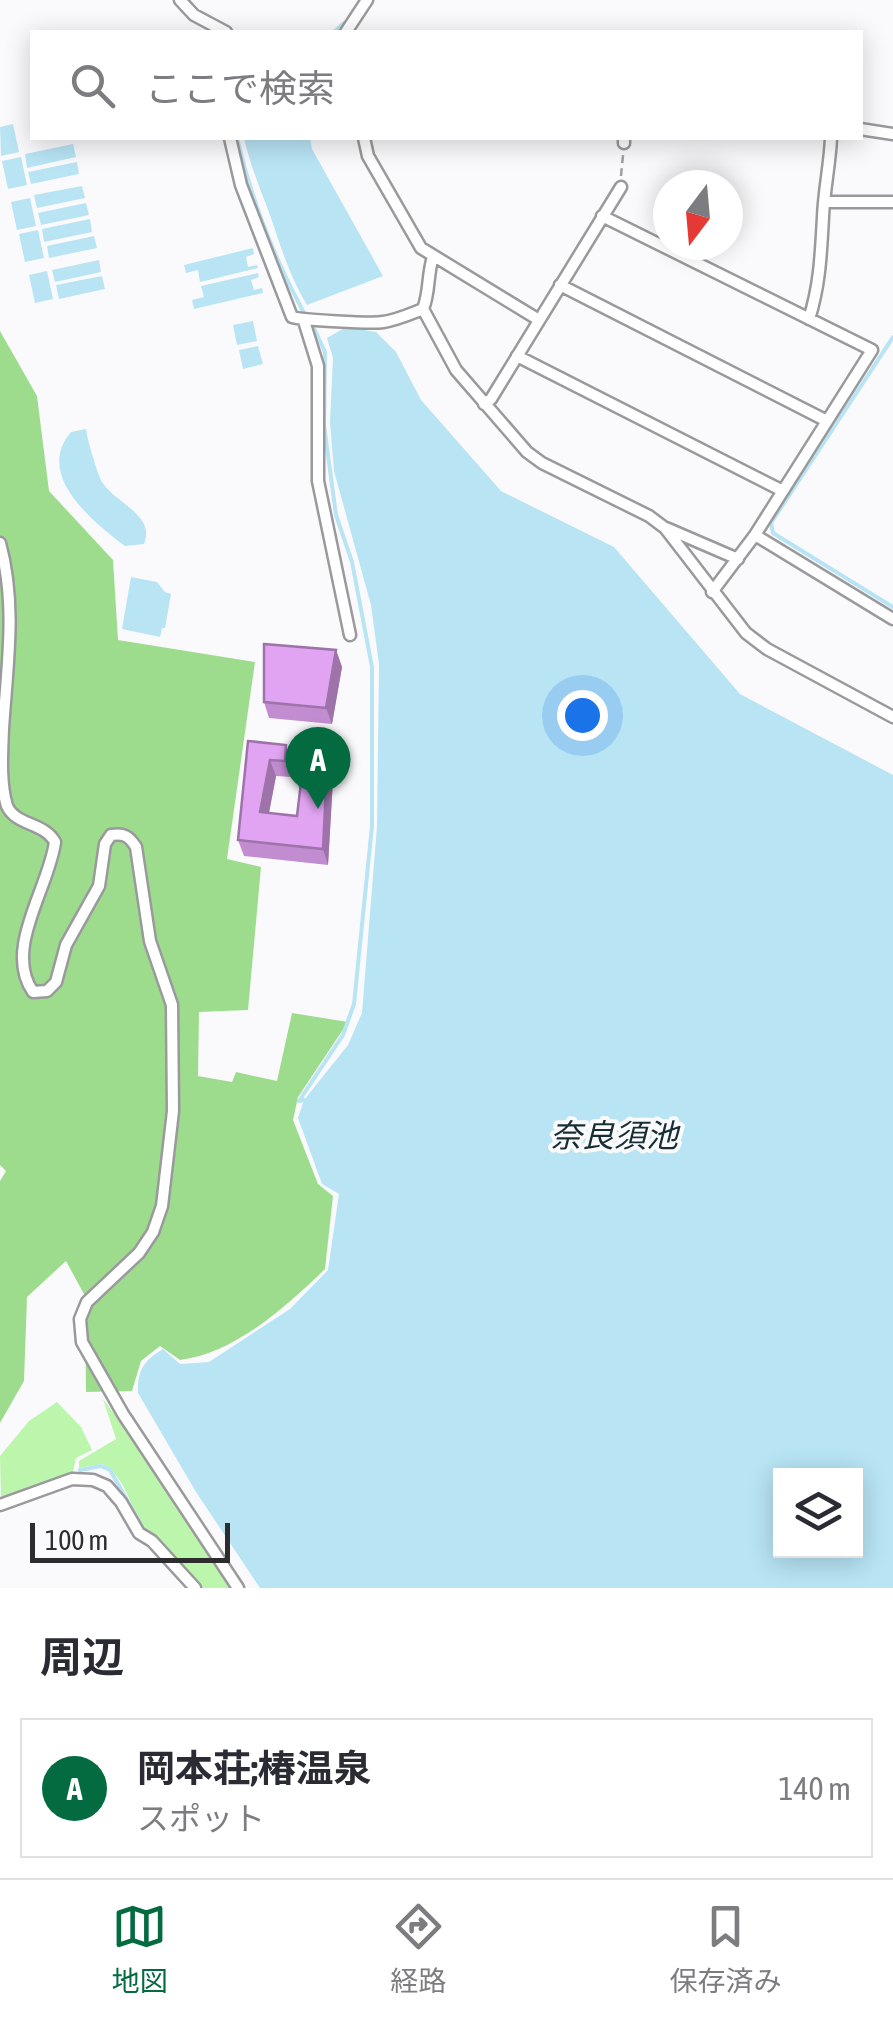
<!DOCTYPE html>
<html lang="ja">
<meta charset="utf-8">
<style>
:root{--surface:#fff;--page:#f2f2f3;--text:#2b2b33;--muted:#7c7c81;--line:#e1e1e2;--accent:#046b40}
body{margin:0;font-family:"Asap Condensed","Noto Sans JP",sans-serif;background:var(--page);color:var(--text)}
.controls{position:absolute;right:30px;bottom:30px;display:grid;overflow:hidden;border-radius:0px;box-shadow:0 5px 25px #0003}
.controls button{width:90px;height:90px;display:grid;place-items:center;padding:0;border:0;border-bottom:2px solid var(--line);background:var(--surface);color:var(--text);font:50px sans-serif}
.compass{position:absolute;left:653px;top:170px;width:90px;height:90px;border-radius:50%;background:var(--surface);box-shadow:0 5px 25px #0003;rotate:196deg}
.scale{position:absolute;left:30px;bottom:25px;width:200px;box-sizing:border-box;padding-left:10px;border:5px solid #2d2d2e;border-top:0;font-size:28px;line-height:35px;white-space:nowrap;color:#2d2d2e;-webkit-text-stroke:8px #fafafd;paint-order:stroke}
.you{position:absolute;left:582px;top:715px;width:35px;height:35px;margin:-25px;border:8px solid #fff;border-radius:50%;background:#1a73e8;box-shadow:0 0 0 15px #1a73e833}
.badge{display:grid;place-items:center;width:65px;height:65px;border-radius:50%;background:var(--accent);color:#fff;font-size:32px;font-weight:700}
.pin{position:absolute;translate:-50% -82px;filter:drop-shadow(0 2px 5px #0008)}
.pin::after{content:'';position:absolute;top:52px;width:35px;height:30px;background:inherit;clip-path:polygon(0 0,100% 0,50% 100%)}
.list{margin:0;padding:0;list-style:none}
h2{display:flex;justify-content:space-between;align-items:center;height:130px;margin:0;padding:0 40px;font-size:42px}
h2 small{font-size:32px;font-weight:400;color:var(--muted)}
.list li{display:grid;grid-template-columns:65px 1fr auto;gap:30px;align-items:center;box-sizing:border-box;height:140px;margin:0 20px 20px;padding:0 20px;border:2px solid var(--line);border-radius:0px}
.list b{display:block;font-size:38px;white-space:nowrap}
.list p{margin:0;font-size:32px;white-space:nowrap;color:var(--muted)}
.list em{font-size:32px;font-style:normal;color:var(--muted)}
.icon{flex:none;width:55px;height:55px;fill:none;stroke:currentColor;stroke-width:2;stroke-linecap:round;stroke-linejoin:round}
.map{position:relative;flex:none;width:893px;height:1588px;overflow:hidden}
.search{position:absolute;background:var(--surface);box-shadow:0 5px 25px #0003;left:30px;right:30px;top:30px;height:110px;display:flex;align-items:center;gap:25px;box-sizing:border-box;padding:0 35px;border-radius:0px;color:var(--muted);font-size:38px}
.sheet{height:290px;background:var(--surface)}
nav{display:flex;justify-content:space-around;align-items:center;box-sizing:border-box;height:140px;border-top:2px solid var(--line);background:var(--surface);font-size:28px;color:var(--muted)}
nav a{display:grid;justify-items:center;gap:5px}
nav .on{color:var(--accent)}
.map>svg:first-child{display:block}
.green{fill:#bcf6ad}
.forest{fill:#9edc8d}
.water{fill:#b8e4f4;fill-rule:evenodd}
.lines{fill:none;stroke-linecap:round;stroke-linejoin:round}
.stream{stroke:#b8e4f4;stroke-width:4}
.minor-casing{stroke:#9a9a9d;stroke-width:15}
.path{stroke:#9f9fa1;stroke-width:2.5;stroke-dasharray:8 5;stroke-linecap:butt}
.minor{stroke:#fff;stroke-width:10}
.wall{fill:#c28dd0}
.shaded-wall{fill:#9e73a9}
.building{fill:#e1a4f2;stroke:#9e73a9;stroke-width:2.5}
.labels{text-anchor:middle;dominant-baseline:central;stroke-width:8;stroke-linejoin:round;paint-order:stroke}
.water-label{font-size:32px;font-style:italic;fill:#172d34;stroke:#fafafd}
</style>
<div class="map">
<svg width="893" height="1588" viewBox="0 0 893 1588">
<rect width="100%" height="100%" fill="#fafafd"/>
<path class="green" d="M103 1399 135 1441 231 1588H203C185 1568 165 1549 147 1530 128 1509 129 1479 102 1464L79 1468V1461L116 1439Z
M57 1402 81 1427 92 1450 76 1458 73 1472 1 1497 0 1456 29 1421Z"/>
<path class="forest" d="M0 331 37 396 49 491 113 560 118 640 255 662 227 859 261 867 248 1010 199 1012 198 1076 232 1082 236 1072 277 1081 292 1013 348 1022 298 1097 293 1120 318 1184 333 1196 325 1269C287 1306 234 1354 180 1360L160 1346 141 1361 132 1391 86 1392 85 1296 66 1261 27 1297 24 1381 0 1423V1181L6 1171 0 1165Z"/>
<path class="water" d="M13 124 19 152 1 156 0 127Z
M244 138H310L312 149 383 276 307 305C289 275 281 247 270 215 260 188 250 165 244 138Z
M73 144 76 157 27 168 25 154Z
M21 157 27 185 8 189 2 161Z
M77 162 79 174 31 184 28 172Z
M82 186 85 198 37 208 34 195Z
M30 198 36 226 17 230 11 202Z
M86 203 89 215 41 225 38 213Z
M90 219 92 232 44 242 42 229Z
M38 230 44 258 25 262 19 234Z
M94 236 97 248 49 258 47 246Z
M253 248 254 254 246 257 248 267 257 265 258 268 200 282 198 270 186 273 184 265Z
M99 260 101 272 55 282 52 270Z
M47 271 53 299 35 303 29 275Z
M258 273 259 277 251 280 254 290 262 288 263 293 194 309 192 300 204 297 201 286Z
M102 276 105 289 59 299 56 285Z
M253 321 257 341 237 345 233 325Z
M346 327 376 332 396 352 421 400 501 491 614 547 740 694 893 775V1588H260L196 1492 138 1393C137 1371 144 1360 163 1349L180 1364 209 1362 290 1309 328 1270 339 1194 322 1184 298 1118 304 1100 348 1045 362 1013 377 826 379 664 371 605 334 471 330 422 333 358 327 338ZM780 1476H856V1550H780Z
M258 346 263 364 243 369 239 350Z
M86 429C87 438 97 473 102 482 115 503 156 515 144 544L125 546C93 522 34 475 71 432Z
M131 577 157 582 165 592 171 594 165 628H162L160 637 122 629Z"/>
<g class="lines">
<path class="stream" d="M334 32 344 23
M237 138C251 198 274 258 304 313
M893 337 771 523 773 533 893 607
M304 1100 299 1101 343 1035 354 1004 372 826V667L352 562 336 515 324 425 325 352 314 328
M80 1470 101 1466 110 1470 144 1530"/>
<defs>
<path id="minor" d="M180 0 194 15 226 32
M346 32 367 0
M860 129 893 134
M230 138 241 185 292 317C301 320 372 324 383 322 397 320 410 314 423 309 430 292 427 275 433 257
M364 138 368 156 421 248 539 320
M624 143V138
M825 202H893
M602 216 872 350 755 535 712 592
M560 285 827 421
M423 309 456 370 527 452 542 463 649 516 665 528 746 633 767 649 893 717
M809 319C820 285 821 252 823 217 824 190 830 164 831 138
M304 321 318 366V481L350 635
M517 356 783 491
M484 404 491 399 621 187
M666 528 738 559
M755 535 893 619
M0 543C17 605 7 666 3 729 2 754 0 783 7 806 16 826 44 822 55 842 49 888 3 949 33 992L47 991 56 982 66 945 99 886 105 844 111 835C124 833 129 836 136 847L150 941 172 1005 173 1111 162 1206 153 1232 139 1253 87 1302 80 1319 82 1342 123 1414 238 1588
M0 1505 72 1479 93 1480 107 1486 121 1502 139 1533 152 1541 195 1588"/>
</defs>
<use href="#minor" class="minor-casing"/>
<path class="path" d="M621 176 623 155"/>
<use href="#minor" class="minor"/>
</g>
<path class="wall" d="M336 650 342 667 332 724 269 718 264 702Z
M248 741 292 761 291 777 276 776 269 813 297 816 300 790 293 773 328 745 334 762 328 865 244 856 238 840Z"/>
<path class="shaded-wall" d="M336 650 342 667 332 724 326 708Z
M286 745 292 761 291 777 285 761Z
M328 745 334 762 328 865 323 849Z
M270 760 276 776 266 828 260 812Z"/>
<path class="building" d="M264 644 336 650 326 708 264 702Z
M248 741 286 745 285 761 270 760 260 812 297 816 302 774 293 773 295 745H328L323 849 238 840Z"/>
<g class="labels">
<g class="water-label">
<text x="614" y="1135">奈良須池</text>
</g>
</g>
</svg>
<div class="controls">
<button><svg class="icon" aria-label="layers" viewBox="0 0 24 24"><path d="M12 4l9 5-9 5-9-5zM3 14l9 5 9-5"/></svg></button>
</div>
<svg class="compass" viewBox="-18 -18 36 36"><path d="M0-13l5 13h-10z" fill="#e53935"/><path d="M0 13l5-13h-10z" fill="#7c7c81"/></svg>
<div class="scale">100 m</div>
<div class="you"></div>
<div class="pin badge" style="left:318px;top:809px">A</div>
<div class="search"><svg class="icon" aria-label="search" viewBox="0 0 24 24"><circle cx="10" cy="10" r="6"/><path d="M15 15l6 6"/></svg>ここで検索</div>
</div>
<section class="sheet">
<h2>周辺<small></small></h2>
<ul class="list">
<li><span class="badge">A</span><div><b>岡本荘;椿温泉</b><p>スポット</p></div><em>140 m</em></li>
</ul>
</section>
<nav>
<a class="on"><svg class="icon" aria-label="map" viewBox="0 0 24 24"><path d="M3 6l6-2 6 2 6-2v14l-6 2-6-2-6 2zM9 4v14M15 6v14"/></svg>地図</a>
<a><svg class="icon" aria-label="directions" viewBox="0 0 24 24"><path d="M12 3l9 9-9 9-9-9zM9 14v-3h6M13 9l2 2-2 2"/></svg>経路</a>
<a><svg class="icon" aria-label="saved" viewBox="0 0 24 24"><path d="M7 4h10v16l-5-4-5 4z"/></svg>保存済み</a>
</nav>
